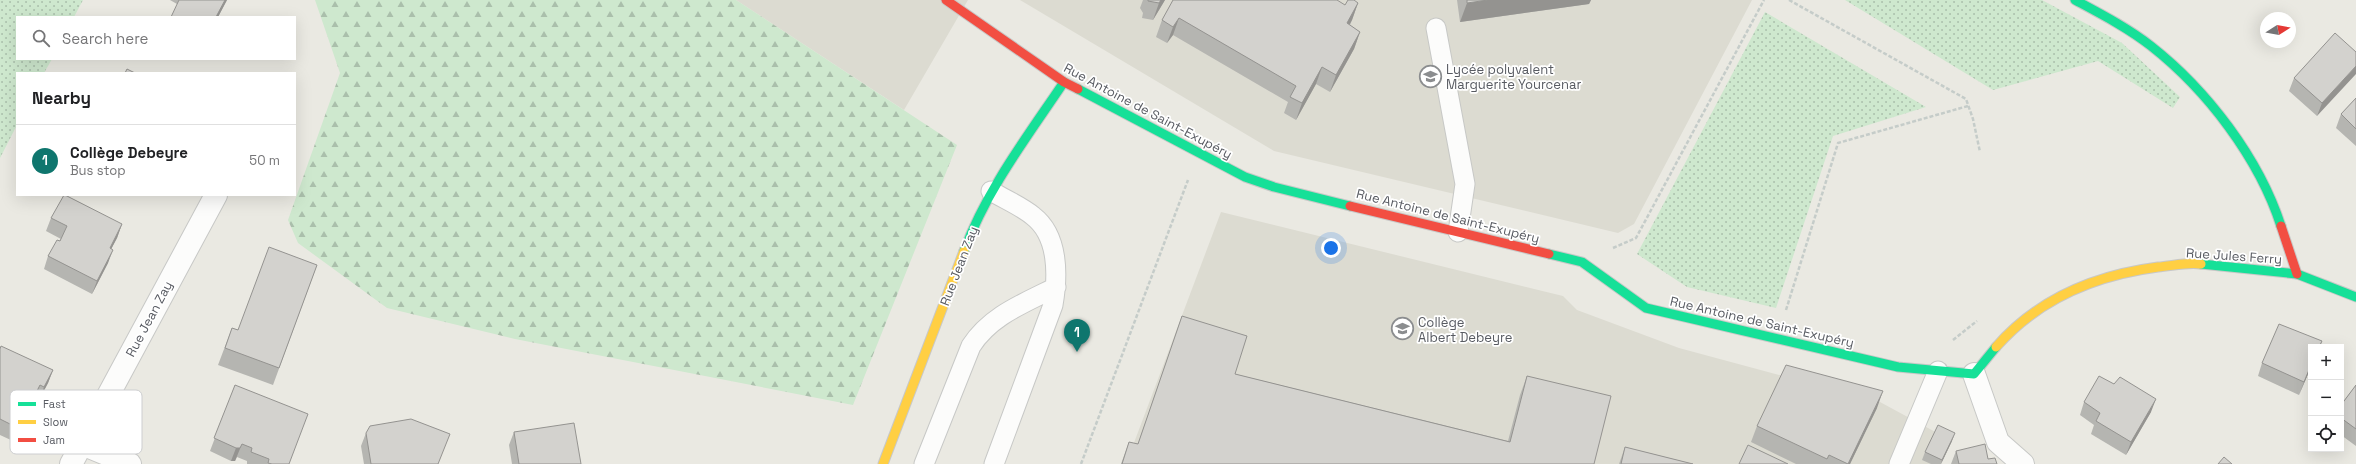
<!DOCTYPE html>
<meta charset="utf-8">
<style>
:root{--surface:#fff;--page:#f2f2f2;--text:#202124;--muted:#757577;--line:#e0e0e0;--accent:#0f766e}
body{margin:0;font-family:"Space Grotesk",sans-serif;background:var(--page);color:var(--text)}
.controls{position:absolute;right:12px;bottom:12px;display:grid;overflow:hidden;border-radius:0px;box-shadow:0 4px 16px #0002}
.controls button{width:36px;height:36px;display:grid;place-items:center;padding:0;border:0;border-bottom:1px solid var(--line);background:var(--surface);color:var(--text);font:20px sans-serif}
.compass{position:absolute;left:2260px;top:12px;width:36px;height:36px;border-radius:50%;background:var(--surface);box-shadow:0 4px 16px #0002;rotate:79deg}
.you{position:absolute;left:1331px;top:248px;width:14px;height:14px;margin:-10px;border:3px solid #fff;border-radius:50%;background:#1a73e8;box-shadow:0 0 0 6px #1a73e833}
.badge{display:grid;place-items:center;width:26px;height:26px;border-radius:50%;background:var(--accent);color:#fff;font-size:13px;font-weight:700}
.pin{position:absolute;translate:-50% -33px;filter:drop-shadow(0 1px 2px #0008)}
.pin::after{content:'';position:absolute;top:21px;width:14px;height:12px;background:inherit;clip-path:polygon(0 0,100% 0,50% 100%)}
.list{margin:0;padding:0;list-style:none}
h2{display:flex;justify-content:space-between;align-items:center;height:52px;margin:0;padding:0 16px;font-size:17px}
h2 small{font-size:13px;font-weight:400;color:var(--muted)}
.list li{display:grid;grid-template-columns:26px 1fr auto;gap:12px;align-items:center;box-sizing:border-box;height:72px;padding:0 16px;border-top:1px solid var(--line)}
.list b{display:block;font-size:15px;white-space:nowrap}
.list p{margin:0;font-size:13px;white-space:nowrap;color:var(--muted)}
.list em{font-size:13px;font-style:normal;color:var(--muted)}
.icon{flex:none;width:22px;height:22px;fill:none;stroke:currentColor;stroke-width:2;stroke-linecap:round;stroke-linejoin:round}
.map{position:relative;flex:none;width:2356px;height:464px;overflow:hidden}
.search{position:absolute;background:var(--surface);box-shadow:0 4px 16px #0002;left:16px;top:16px;width:280px;height:44px;display:flex;align-items:center;gap:10px;box-sizing:border-box;padding:0 14px;border-radius:0px;color:var(--muted);font-size:15px}
.panel{position:absolute;background:var(--surface);box-shadow:0 4px 16px #0002;left:16px;top:72px;width:280px;height:124px;border-radius:0px}
.map>svg:first-child{display:block}
.education{fill:#dcdbd1}
.grass{fill:url(#grass-dots)}
.forest{fill:url(#forest-firs)}
.lines{fill:none;stroke-linecap:round;stroke-linejoin:round}
.lane-casing{stroke:#c7c8c6;stroke-width:21}
.street-casing{stroke:#c7c8c6;stroke-width:24}
.fast-casing{stroke:#c8c8c7;stroke-width:11}
.slow-casing{stroke:#c8c8c7;stroke-width:11}
.jam-casing{stroke:#c8c8c7;stroke-width:11}
.path{stroke:#c5ccc9;stroke-width:2.5;stroke-dasharray:4 2;stroke-linecap:butt}
.lane{stroke:#fcfcfb;stroke-width:19}
.street{stroke:#fcfcfb;stroke-width:22}
.fast{stroke:#16e098;stroke-width:9}
.slow{stroke:#ffcf43;stroke-width:9}
.jam{stroke:#f24e42;stroke-width:9}
.wall{fill:#b5b5b1}
.shaded-wall{fill:#949390}
.building{fill:#d3d2ce;stroke:#949390}
.labels{text-anchor:middle;dominant-baseline:central;stroke-width:3.5;stroke-linejoin:round;paint-order:stroke}
.poi-label{font-size:13px;fill:#585b62;stroke:#fff;text-anchor:start}
.street-label{font-size:13px;fill:#585b62;stroke:#fff}
.key{fill:#fff;stroke:#cdced0;stroke-width:1}
.key-label{font-size:11px;fill:#585b62}
</style>
<div class="map">
<svg width="2356" height="464" viewBox="0 0 2356 464">
<defs>
<pattern id="grass-dots" width="8" height="8" patternUnits="userSpaceOnUse"><rect width="8" height="8" fill="#cee8ce"/><path d="M2 2h.1M6 6h.1" fill="none" stroke="#aabfab" stroke-width="1.8" stroke-linecap="round"/></pattern>
<pattern id="forest-firs" width="22" height="20" patternUnits="userSpaceOnUse"><rect width="22" height="20" fill="#cee8ce"/><path d="M5 1l3.5 6h-7zM16 11l3.5 6h-7z" fill="#aabfab"/></pattern>
</defs>
<rect width="100%" height="100%" fill="#eae9e2"/>
<path class="education" d="M736 0H968L904 110Z
M1020 0H1752L1634 224 1618 233 1274 151Z
M1221 212 1563 296 1577 310 1679 348 1880 402 1952 441 1940 464H1126Z"/>
<path class="grass" d="M0 0H83L74 17H17V59H52L44 73H17V125L0 158Z
M1845 0H2042L2122 43 2180 97 2173 108 2098 61 1993 90Z
M1765 12 1926 107 1833 136 1776 308 1687 287 1637 254Z"/>
<path class="forest" d="M315 0H736L957 145 853 405 515 339 387 308 298 243 288 220 340 73Z"/>
<g class="lines">
<defs>
<path id="lane" d="M1436 28 1465 184 1458 232
M991 191C1004 199 1021 206 1033 216 1059 236 1058 276 1053 305L994 464
M924 464 971 346C991 315 1025 303 1056 287
M1899 464 1938 371"/>
<path id="street" d="M1974 374 1998 442 2023 464
M82 444 216 195
M71 464 82 444 130 464"/>
<path id="fast" d="M2075 0C2101 14 2128 28 2151 46 2207 90 2259 158 2281 226
M1078 89 1245 177 1274 187 1350 206
M964 251C987 189 1027 137 1064 82
M1549 254 1582 262 1646 308 1898 367 1974 374 1996 347
M2201 264 2297 274 2356 297"/>
<path id="slow" d="M1996 347C2038 299 2096 275 2158 267 2172 266 2187 262 2201 264
M883 464 964 251"/>
<path id="jam" d="M946 0 1064 82 1078 89
M1350 206 1549 254
M2281 226 2297 274"/>
</defs>
<use href="#lane" class="lane-casing"/>
<use href="#street" class="street-casing"/>
<use href="#fast" class="fast-casing"/>
<use href="#slow" class="slow-casing"/>
<use href="#jam" class="jam-casing"/>
<path class="path" d="M1789 0 1966 99 1973 119 1980 152
M1613 248 1636 238 1764 0
M1786 310 1838 143 1968 106
M1953 340 1977 321
M1081 464 1188 180"/>
<use href="#lane" class="lane"/>
<use href="#street" class="street"/>
<use href="#fast" class="fast"/>
<use href="#slow" class="slow"/>
<use href="#jam" class="jam"/>
</g>
<path class="wall" d="M170 0H227L218 17 177 4Z
M1143 0H1165L1153 20 1142 18 1143 13 1140 8Z
M1173 0 1345 5 1358 3 1352 20 1350 25 1360 32 1354 49 1330 92 1316 84 1296 120 1284 113 1288 102 1173 35 1167 43 1156 37 1162 20Z
M1457 0H1591L1589 4 1460 22Z
M2356 52 2317 116 2289 91 2294 78Z
M2356 98V146L2336 128 2341 114Z
M51 218 122 224 117 238 111 249 108 263 92 294 44 269 48 256 61 239 46 231Z
M317 265 273 385 218 365 232 328 238 330Z
M1182 316 1235 374 1508 441 1520 395 1527 376 1594 464H1121L1129 442 1138 444Z
M2322 341 2320 347H2311V367L2299 395 2258 376 2262 363Z
M0 349 53 370 48 383 39 400 35 398 13 441 0 435Z
M235 385 289 464H247V461L237 457 235 461H231L210 451Z
M2356 385V446L2341 435V405Z
M2084 402 2151 412 2126 455 2091 434 2094 425 2080 415Z
M1877 408 1850 464H1796L1751 442 1757 426Z
M514 432 581 464H512L509 445Z
M366 433 439 464H364L361 446Z
M1952 441 1941 464H1931L1922 460 1925 452Z
M1625 447 1693 464H1619Z
M1956 451 1988 459 1997 464H1951Z"/>
<path class="shaded-wall" d="M225 0H227L218 17H216Z
M1161 0H1165L1153 20 1159 3Z
M1488 0H1591L1589 4 1460 22 1467 3Z
M1358 3 1352 20 1341 40 1347 23Z
M1179 18 1173 35 1167 43 1173 27Z
M1360 32 1354 49 1330 92 1336 75Z
M2356 66V74L2317 116 2322 103Z
M1322 67 1316 84 1296 120 1302 103Z
M122 224 117 238 105 261 110 248Z
M113 250 108 263 92 294 97 281Z
M2311 365V367L2299 395 2304 382Z
M53 370 48 383 39 400 44 387Z
M40 385 35 398 13 441 18 428Z
M1883 391 1877 408 1850 464H1848Z
M2156 399 2151 412 2126 455 2131 442Z
M1955 433 1952 441 1941 464 1942 460Z
M242 444 235 461H231L236 448Z"/>
<path class="building" d="M179 0H225L216 17H171Z
M1148 0H1161L1159 3 1148 1Z
M1173 0H1337L1345 5 1348 0H1354L1358 3 1347 23 1360 32 1336 75 1322 67 1302 103 1290 97 1296 86 1179 18 1173 27 1162 20Z
M1467 0H1488L1467 3Z
M2335 33 2356 52V66L2322 103 2294 78Z
M127 69 135 73H125Z
M2356 98V129L2341 114Z
M64 195H65L122 224 110 248 113 250 97 281 48 256 57 240 60 241 67 226 51 218Z
M269 247 317 265 279 368 225 348 232 328 238 330Z
M1182 316 1247 336 1235 374 1510 442 1527 376 1611 396 1594 464H1122L1129 442 1138 444Z
M2279 324 2322 341 2319 347H2311V365L2304 382 2262 363Z
M1 346 53 370 44 387 40 385 18 428 0 419V349Z
M1786 365 1883 391 1848 464 1829 455 1827 459 1757 426Z
M2099 376 2114 384 2120 377 2156 399 2131 442 2096 421 2100 413 2084 402Z
M235 385 308 414 289 464H272L268 463 269 459 251 452 252 448 242 444 240 448H236L214 438Z
M2356 385V429L2341 418V405Z
M411 419 450 434 438 464H371L366 433 370 426Z
M574 423 581 464H519L514 432Z
M1938 425 1955 433 1942 460 1925 452Z
M1985 444 1988 459 1995 458 1997 464H1959L1956 451Z
M1748 445 1788 464H1739Z
M1625 447 1693 464H1621Z
M2224 457 2232 464H2218Z"/>
<defs>
<symbol id="school-ring" viewBox="-11 -11 22 22"><circle r="9.5" fill="#fff" stroke="#8b8d8f" stroke-width="1.5"/><path d="M0-5L7-2L0 1L-7-2ZM-4 1L0 2.5L4 1V4Q0 6-4 4Z" fill="#8b8d8f"/></symbol>
</defs>
<g fill-rule="evenodd">
<use href="#school-ring" x="1418" y="64" width="25" height="25"/>
<use href="#school-ring" x="1390" y="316" width="25" height="25"/>
</g>
<g class="labels">
<g class="poi-label">
<text x="1446" y="69">Lycée polyvalent<tspan x="1446" dy="15">Marguerite Yourcenar</tspan></text>
<text x="1418" y="322">Collège<tspan x="1418" dy="15">Albert Debeyre</tspan></text>
</g>
<g class="street-label">
<text transform="translate(1148 111) rotate(28)">Rue Antoine de Saint-Exupéry</text>
<text transform="translate(1448 216) rotate(14)">Rue Antoine de Saint-Exupéry</text>
<text transform="translate(2234 256) rotate(4)">Rue Jules Ferry</text>
<text transform="translate(959 266) rotate(-69)">Rue Jean Zay</text>
<text transform="translate(149 319) rotate(-62)">Rue Jean Zay</text>
<text transform="translate(1762 322) rotate(13)">Rue Antoine de Saint-Exupéry</text>
</g>
</g>
<rect x="10" y="390" width="132" height="64" rx="6" class="key"/>
<rect x="18" y="402" width="18" height="4" fill="#16e098"/>
<rect x="18" y="420" width="18" height="4" fill="#ffcf43"/>
<rect x="18" y="438" width="18" height="4" fill="#f24e42"/>
<g class="key-label">
<text x="43" y="408">Fast</text>
<text x="43" y="426">Slow</text>
<text x="43" y="444">Jam</text>
</g>
</svg>
<div class="controls">
<button>+</button>
<button>−</button>
<button><svg class="icon" aria-label="locate" viewBox="0 0 24 24"><circle cx="12" cy="12" r="6"/><path d="M12 2v4M12 18v4M2 12h4M18 12h4"/></svg></button>
</div>
<svg class="compass" viewBox="-18 -18 36 36"><path d="M0-13l5 13h-10z" fill="#e53935"/><path d="M0 13l5-13h-10z" fill="#757577"/></svg>
<div class="you"></div>
<div class="pin badge" style="left:1077px;top:352px">1</div>
<div class="search"><svg class="icon" aria-label="search" viewBox="0 0 24 24"><circle cx="10" cy="10" r="6"/><path d="M15 15l6 6"/></svg>Search here</div>
<section class="panel">
<h2>Nearby<small></small></h2>
<ul class="list">
<li><span class="badge">1</span><div><b>Collège Debeyre</b><p>Bus stop</p></div><em>50 m</em></li>
</ul>
</section>
</div>
